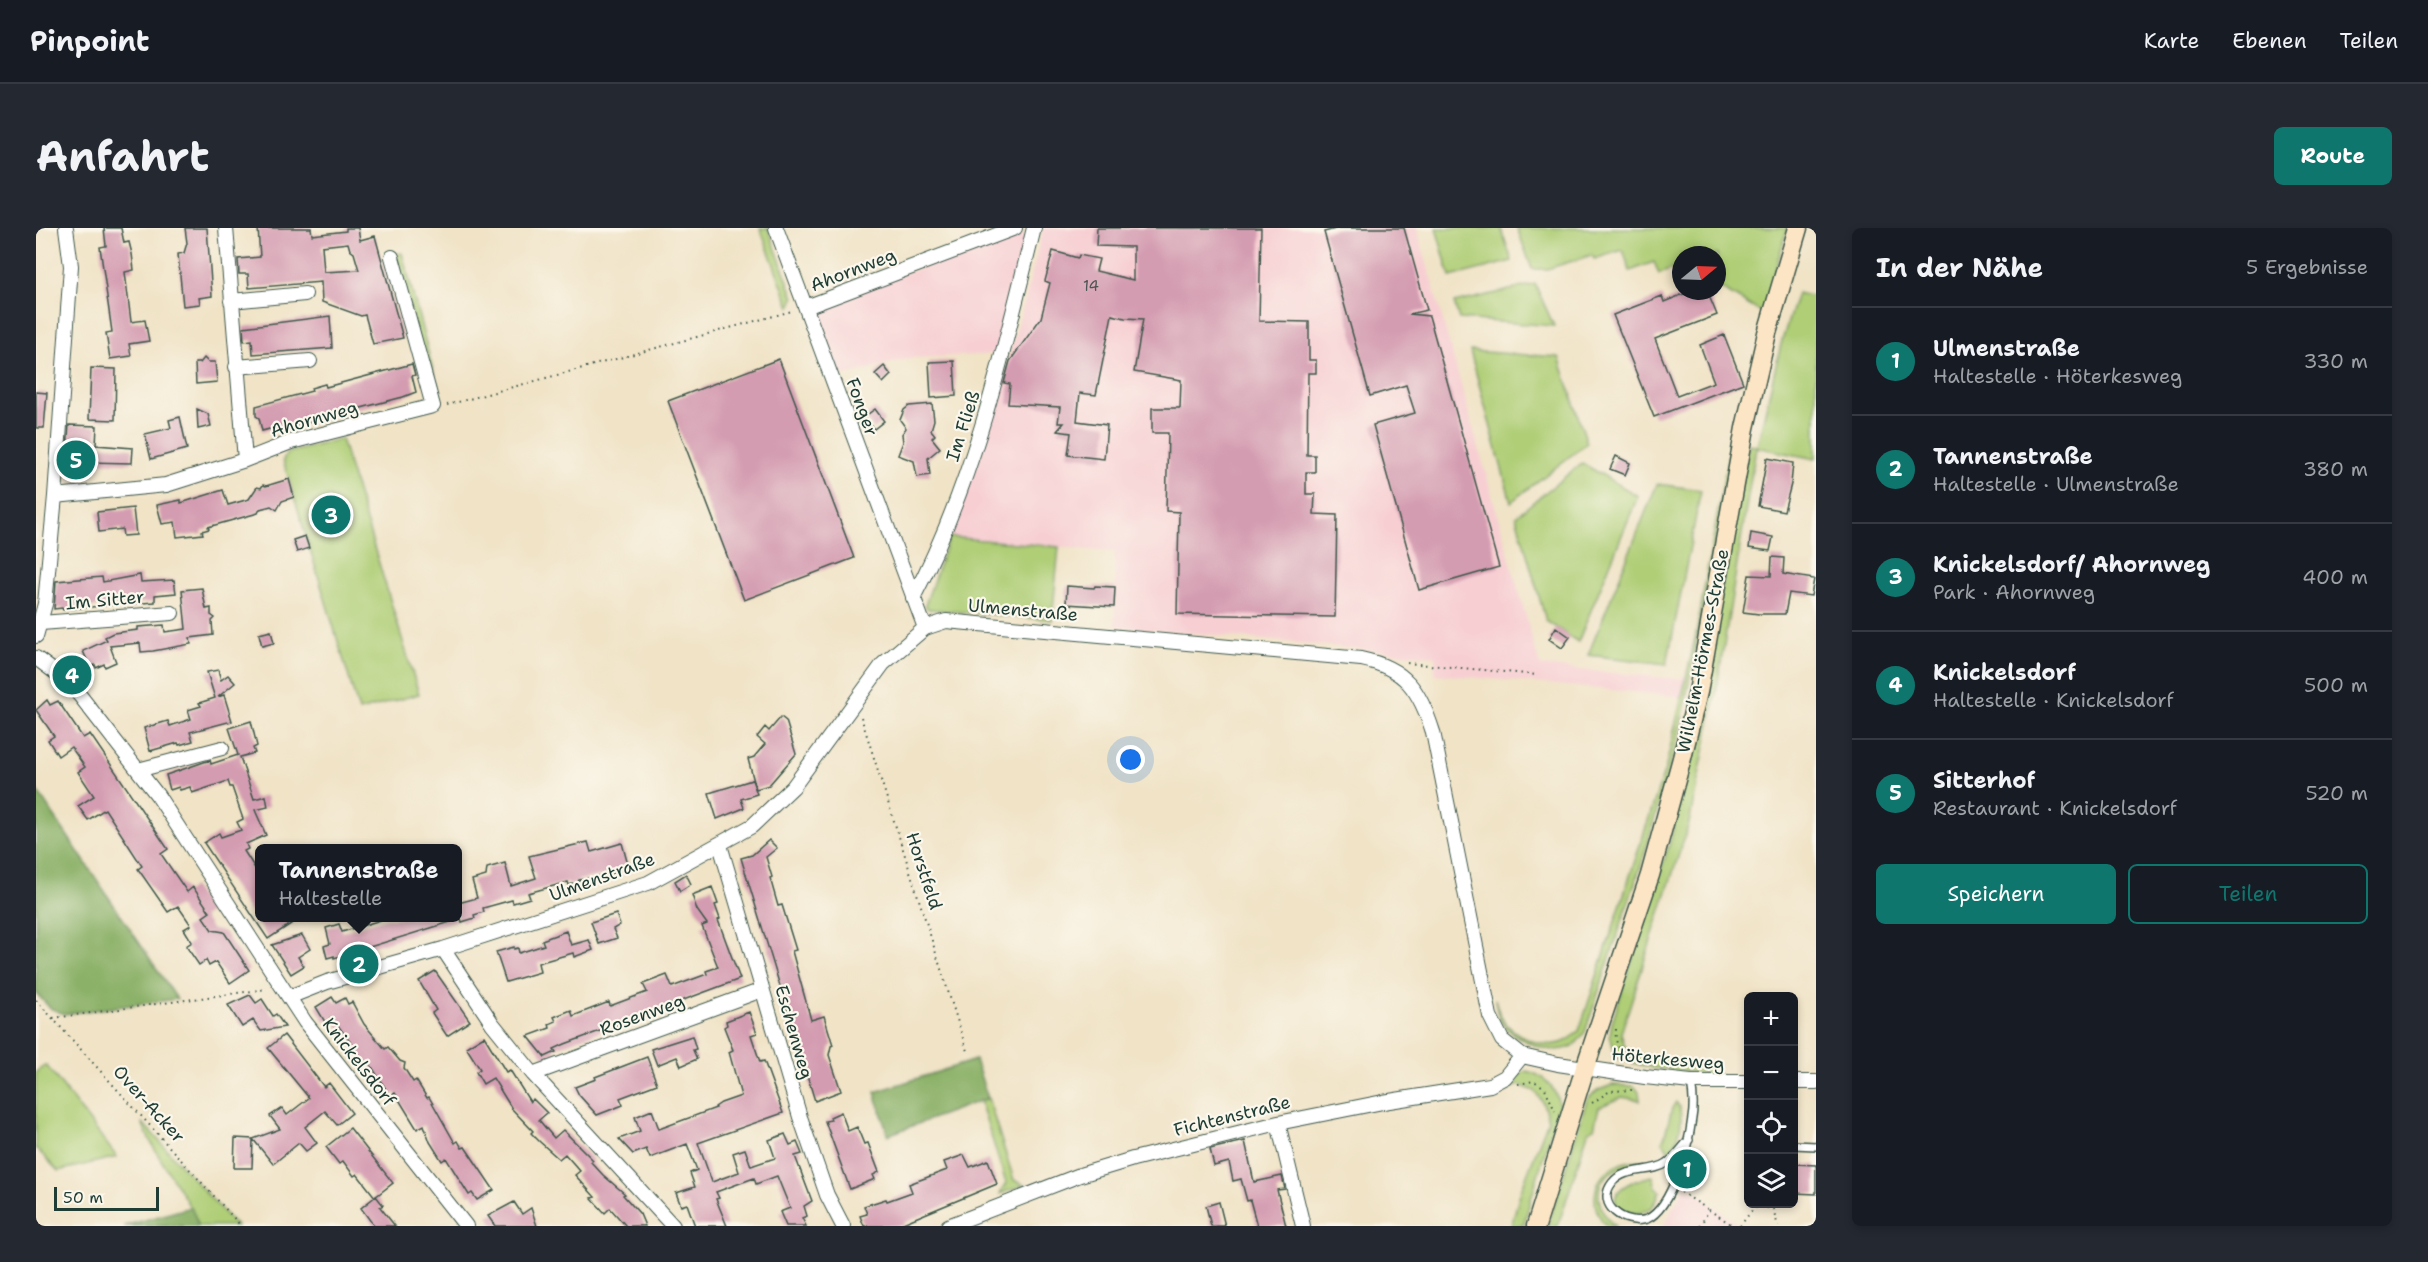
<!DOCTYPE html>
<html lang="de">
<meta charset="utf-8">
<style>
:root{--surface:#171b24;--page:#242831;--text:#f1f3f6;--muted:#9ea1a6;--line:#363941;--accent:#0f766e}
body{margin:0;font-family:"Shantell Sans",sans-serif;background:var(--page);color:var(--text)}
.controls{position:absolute;right:18px;bottom:18px;display:grid;overflow:hidden;border-radius:9px;box-shadow:0 3px 9px #0003}
.controls button{width:54px;height:54px;display:grid;place-items:center;padding:0;border:0;border-bottom:2px solid var(--line);background:var(--surface);color:var(--text);font:30px sans-serif}
.compass{position:absolute;left:1636px;top:18px;width:54px;height:54px;border-radius:50%;background:var(--surface);box-shadow:0 3px 9px #0003;rotate:71deg}
.scale{position:absolute;left:18px;bottom:15px;width:105px;box-sizing:border-box;padding-left:6px;border:3px solid #1f3d34;border-top:0;font-size:16px;line-height:21px;white-space:nowrap;color:#1f3d34;-webkit-text-stroke:4px #fbf7ec;paint-order:stroke}
.you{position:absolute;left:1095px;top:532px;width:21px;height:21px;margin:-15px;border:4px solid #fff;border-radius:50%;background:#1a73e8;box-shadow:0 0 0 9px #1a73e833}
.badge{display:grid;place-items:center;width:39px;height:39px;border-radius:50%;background:var(--accent);color:#fff;font-size:20px;font-weight:700}
.pin{position:absolute;translate:-50% -50%;border:3px solid #fff;box-shadow:0 2px 6px #0006}
.popup{position:absolute;left:219px;top:616px;width:207px;height:78px;box-sizing:border-box;display:grid;place-content:center;border-radius:9px;background:var(--surface);filter:drop-shadow(0 2px 4px #0005);font-size:20px;white-space:nowrap;color:var(--muted)}
.popup b{font-size:22px;color:var(--text)}
.popup::after{content:'';position:absolute;left:50%;top:100%;margin-left:-12px;border:12px solid transparent;border-top-color:var(--surface)}
.list{margin:0;padding:0;list-style:none}
h2{display:flex;justify-content:space-between;align-items:center;height:78px;margin:0;padding:0 24px;font-size:26px}
h2 small{font-size:20px;font-weight:400;color:var(--muted)}
.list li{display:grid;grid-template-columns:39px 1fr auto;gap:18px;align-items:center;box-sizing:border-box;height:108px;padding:0 24px;border-top:2px solid var(--line)}
.list b{display:block;font-size:22px;white-space:nowrap}
.list p{margin:0;font-size:20px;white-space:nowrap;color:var(--muted)}
.list em{font-size:20px;font-style:normal;color:var(--muted)}
.actions{display:flex;gap:12px;padding:18px 24px}
.actions a{flex:1;padding:14px 0;border:2px solid var(--accent);border-radius:9px;text-align:center;font-size:21px;color:var(--accent)}
.actions .main{background:var(--accent);color:#fff}
.icon{flex:none;width:33px;height:33px;fill:none;stroke:currentColor;stroke-width:2;stroke-linecap:round;stroke-linejoin:round}
.map{position:relative;flex:none;width:1780px;height:998px;overflow:hidden;border-radius:9px}
header{display:flex;align-items:center;gap:36px;box-sizing:border-box;height:84px;padding:0 30px;background:var(--surface);border-bottom:2px solid var(--line)}
header strong{font-size:28px}
nav{display:flex;gap:33px;margin-inline-start:auto;font-size:21px}
.intro{display:flex;align-items:center;justify-content:space-between;box-sizing:border-box;height:144px;padding:0 36px}
h1{margin:0;font-size:42px}
.button{padding:15px 27px;border-radius:9px;background:var(--accent);color:#fff;font-size:21px;font-weight:700}
main{display:flex;gap:36px;padding:0 36px}
aside{flex:1;background:var(--surface);border-radius:9px;box-shadow:0 3px 9px #0003}
.map>svg:first-child{display:block}
.built{fill:#f7cfd3}
.green{fill:#afce76;stroke:#678655;stroke-width:1.5}
.forest{fill:#8bb167;stroke:#55774e;stroke-width:1.5}
.building{fill:#d49cb1;fill-rule:evenodd}
.lines{fill:none;stroke-linecap:round;stroke-linejoin:round}
.lane-casing{stroke:#3e564a;stroke-width:10}
.street-casing{stroke:#3e564a;stroke-width:16}
.secondary-casing{stroke:#3e564a;stroke-width:21}
.path{stroke:#3e564a;stroke-width:2;stroke-dasharray:1.5 4.5;stroke-linecap:butt}
.lane{stroke:#fff;stroke-width:7}
.street{stroke:#fff;stroke-width:14}
.secondary{stroke:#fce5c4;stroke-width:18}
.labels{text-anchor:middle;dominant-baseline:central;stroke-width:4.5;stroke-linejoin:round;paint-order:stroke}
.number-label{font-size:15px;fill:#4c5553}
.street-label{font-size:18px;fill:#1f3d34;stroke:#fbf7ec}
</style>
<header>
<strong>Pinpoint</strong>
<nav><a>Karte</a><a>Ebenen</a><a>Teilen</a></nav>
</header>
<div class="intro"><h1>Anfahrt</h1><a class="button">Route</a></div>
<main>
<div class="map">
<svg width="1780" height="998" viewBox="0 0 1780 998">
<rect width="100%" height="100%" fill="#fbf7ec"/>
<filter id="ink" filterUnits="userSpaceOnUse"><feTurbulence type="fractalNoise" baseFrequency=".0167" numOctaves="2"/><feDisplacementMap in="SourceGraphic" scale="12" xChannelSelector="R" yChannelSelector="G"/><feConvolveMatrix kernelMatrix="1 2 1 2 8 2 1 2 1" color-interpolation-filters="sRGB"/></filter>
<filter id="wash" filterUnits="userSpaceOnUse"><feTurbulence type="fractalNoise" baseFrequency=".008" numOctaves="4" result="noise"/><feDisplacementMap in="SourceGraphic" scale="24" xChannelSelector="R" yChannelSelector="G"/><feGaussianBlur stdDeviation="1.35" result="paint"/><feColorMatrix in="noise" values="0 0 0 0 0 0 0 0 0 0 0 0 0 0 0 0 0 1.4 0 .05"/><feComposite in="paint" operator="in"/></filter>
<g filter="url(#wash)">
<rect width="100%" height="100%" fill="#f0e3c6"/>
<path class="built" d="M1007 0H1381L1504 438 1643 451 1651 447 1646 472 1640 468 1399 446V428L1079 398V324L913 309 945 226 991 65Z
M983 3 990 10 961 126 875 130 802 149 779 89 784 78Z
M1650 957 1704 998H1628Z"/>
<path class="green" d="M724 0H732L758 70 754 79Z
M1400 0H1465L1476 33 1414 49Z
M1481 0H1752L1726 85 1681 58V27H1645V38L1623 46 1618 34 1594 43 1587 22 1558 31 1556 27 1511 41H1496Z
M366 25 404 168 396 163 360 26Z
M1499 56 1518 98 1423 91 1418 75Z
M1761 65 1780 69V231L1720 219 1680 466 1653 595 1585 805 1589 819 1599 826 1667 836 1685 847 1616 840 1580 830 1574 807 1576 794 1634 614 1650 548 1713 216 1721 218 1745 116Z
M1434 123 1523 129 1551 215 1475 274Z
M305 211 383 466 323 483 247 232 251 225Z
M1695 211 1699 212 1643 507 1606 634 1549 804C1544 811 1540 817 1532 820 1511 827 1478 811 1465 794 1461 788 1460 778 1459 771 1461 777 1462 784 1465 789 1477 809 1511 824 1532 812 1536 810 1539 805 1543 803L1630 538 1660 406Z
M1546 235 1602 268 1542 414 1510 393 1480 288Z
M1621 256 1665 262 1631 436 1552 427Z
M913 309 1023 319 1016 392 892 381 889 377Z
M10 837 81 929 22 943 0 920V844Z
M1490 843C1507 846 1519 859 1523 876L1487 998H1475L1485 962 1512 892 1507 875 1499 863 1483 857 1468 864 1445 867 1452 865Z
M1576 857 1598 858 1603 864 1604 872 1586 869 1563 879 1558 900 1552 904 1522 998H1512L1551 871 1563 862Z
M952 870 978 952 988 957 964 966 970 955 944 873Z
M1640 874C1650 888 1643 912 1634 924L1627 914 1636 880Z
M106 894 200 998H163C148 961 119 931 106 894Z
M1596 933H1612L1614 936C1604 938 1591 937 1582 941 1554 951 1560 983 1579 998H1572C1554 984 1555 955 1573 942 1580 936 1587 935 1596 933Z
M1617 948 1620 959 1624 963C1621 969 1621 974 1615 980 1589 998 1549 962 1617 948Z"/>
<path class="forest" d="M0 561 141 771 28 786 14 780 0 765Z
M939 832 952 870 852 907 839 864Z
M155 979 163 998H88Z"/>
<g id="blocks">
<path class="building" d="M68 0H85L88 15 93 14 96 26 98 42 89 44 95 94 109 92 113 113 93 116 95 128 74 131 70 105 76 104 64 19 70 18Z
M149 0H171L176 68 163 70 164 76 147 78 142 26 148 25 151 15Z
M222 0H275L276 7 310 3V0H322L324 12 339 8 367 110 337 116 329 87 325 88 286 74 285 54 213 60 212 46H203L202 31 224 29ZM312 15 314 22 318 25 323 42 288 44 286 18Z
M1061 0H1225L1223 93 1273 94V132H1280V145H1272L1271 227H1279V244H1270V266H1279L1278 286 1301 287 1299 389 1141 386 1143 284 1130 283 1132 205H1116V180H1144L1145 152 1098 144 1107 91 1089 90 1076 87 1060 167 1044 165 1041 193 1071 197 1068 231 1032 227 1035 205 1021 203 1028 195H1022L1024 179 972 176 974 156 968 155 974 133 1005 90 1014 55 1009 53 1017 23 1042 30 1043 27 1063 31 1060 43 1097 52V19L1060 18Z
M1303 0H1368L1391 82 1373 86 1393 88 1463 339 1383 362 1337 197 1379 185 1370 157 1334 168 1288 4Z
M1655 63H1671L1681 87 1619 111 1641 168 1678 154 1664 117 1688 107 1707 155 1618 189 1577 87 1626 68 1628 74Z
M294 88 296 120 217 126 216 112 208 113 207 99Z
M168 130 172 134H179L181 154 160 156 159 135H164Z
M743 131 818 330 708 372 632 173Z
M918 133 920 168 895 170 893 134Z
M376 136 379 147 376 148 380 164 367 169 321 181 320 179 298 186V188L242 202 241 199 226 203 223 190 220 188V178L276 163 275 160 289 156 290 159Z
M848 138 855 147 847 155 839 146Z
M55 140 80 141 79 192 53 191Z
M0 164 11 165 8 200H0Z
M896 176 898 192 895 202 899 207 896 210 904 220 892 230 894 247 881 249 878 233 862 227 867 214 866 206 870 200 864 192 868 182 873 178Z
M161 181 172 186 175 198 162 201Z
M839 181 848 193 838 201 828 189Z
M144 189 151 221 115 231 109 206 135 200 133 192Z
M33 197 61 198 60 217 97 220 96 235 49 234 47 248 29 247Z
M1580 228 1594 235 1589 247 1574 241Z
M1731 230 1757 235 1755 256 1748 283 1722 278Z
M253 251 258 269 246 273 241 282 235 278 224 281 222 285 172 299 173 301 166 303 167 306 141 309 139 294 126 296 121 277 145 272V275L187 262 192 277 213 271 221 259 225 260 227 257 230 258Z
M97 280 100 307 87 308 86 301 63 304 61 284Z
M1715 305 1737 309 1734 323 1713 320Z
M269 308 273 320 261 324 257 312Z
M1736 329 1748 330 1747 346 1778 351 1775 368 1753 365 1749 386H1723L1707 384 1713 347 1735 348Z
M104 347 105 354 138 352 140 365 119 367V374L93 376V375L27 382 26 380 18 381 20 353 66 349 67 354Z
M1031 358 1058 360 1059 358 1079 359 1078 379 1030 376Z
M166 360 170 381 175 380V387L179 390 176 393 177 407 154 410 155 416 117 423 105 424 104 415 74 418 80 434 69 439 68 436 60 440 59 437 54 439 47 423 71 412 69 409 77 405 102 402V399L128 397 129 404 150 401 146 362Z
M1520 399 1534 409 1526 420 1513 411Z
M235 403 238 415 226 418 223 406Z
M182 442 185 452 192 447 199 455 182 469 188 467 196 493 154 504 157 513 143 517 142 515 114 523 108 500 132 493 134 498 155 491 152 482 165 478 163 475 179 470 171 444Z
M11 472 14 477 22 473 47 510 54 506 132 621 125 626 151 664 157 659 174 684 167 689 176 702 188 704 213 742 194 755 180 734 173 738 170 732 163 737 150 718 156 714 148 701 155 697 142 678 132 684 102 641 106 638 69 581 52 592 42 578 58 568 42 544 49 539 35 519 22 528 12 512 18 508 0 482Z
M745 489 750 493 760 526 733 557 720 561 712 531 718 529 729 516 721 509 729 499 733 503Z
M215 493 221 518 217 520 219 525 204 529 218 571 230 568 232 579 219 582 230 607 210 616 212 621 208 623 224 648V690H264L232 711 168 615 183 605 185 609 205 602 201 594 207 591 196 559H194L192 553 156 565 154 559 144 562 143 559 134 562 130 547 174 532 175 536 202 527 193 500Z
M716 552 721 566 705 571 708 580 681 591 673 565Z
M733 612 741 620 730 629 736 649 734 650 742 678 746 677 760 722 756 723 775 792 788 788 797 817 795 818 793 827 805 863 779 873 705 630 716 627Z
M552 614 555 624 586 615 592 637 584 639V643L569 647 543 652 541 655 533 657 532 654 492 665 494 670 477 675 476 672 447 680 448 684 438 687 439 690 426 694 425 691 422 692V675L441 670 436 652 450 648 451 640 469 635 475 658 500 650 493 628Z
M650 646 655 656 644 663 639 653Z
M676 659 682 676 679 677 684 691 682 692 704 751 529 816 518 821 520 824 509 829 492 808 514 800 513 796 520 793 518 789 535 782 537 788 573 774 574 778 611 764 607 756 631 747 636 759 671 746 670 743 682 739 666 698 671 696 661 682 656 667Z
M580 686 584 697 577 701 581 710 563 716 555 694Z
M351 690H421V692L298 730V728L291 730 288 718 294 716 290 700 303 696 306 704Z
M530 703 535 717 553 712 557 722 538 729 537 725 502 735 504 744 470 754 460 724 478 719V721L482 720 483 725 508 717 506 712Z
M266 707 274 721 262 729 268 738 255 746 236 717Z
M399 743 434 793 411 808 396 785 400 782 383 753Z
M214 767 220 775 226 771 237 788 240 786 249 799 225 803 217 792 206 799 192 777Z
M296 769 300 775 309 770 312 776 316 774 328 796 349 821 352 819 364 833 369 835 368 840 377 854 380 852 391 870 393 869 419 915 422 913 426 920 429 919 458 962 441 972 436 965 433 967 410 930 406 933 394 914 388 897 381 901 359 865 354 868 333 834 330 836 296 789 289 794 280 779Z
M713 784 721 805 715 807 724 834 728 833 747 885 662 915 676 954 703 944 697 925 709 921 715 938 739 930 733 912 749 906 754 917 761 914 766 926 759 928 776 973 768 978 771 988 766 990 770 998H750L744 984 754 980 741 948 720 956 718 950 680 964 683 970 680 971 691 998H659L651 976 645 978 640 965 659 959 654 945 661 942 651 916 614 930 610 921 597 926 583 911 604 903 599 889 616 882 623 901 680 880 679 879 685 875 705 868 693 824 697 822 688 799 691 797 690 793Z
M248 807 288 859 293 855 316 885 301 897 289 883 269 899 281 915 270 923 263 915 237 936 217 911 244 901 234 888 246 880 251 887 273 870 232 820Z
M448 808 470 844 474 842 494 874 497 871 511 885 503 892 518 910 527 902 557 932 555 934 567 947 589 966 587 967 604 986 609 998H590L574 980 569 985 555 970 559 969 539 947 544 943 529 926 523 931 504 914 495 905 497 903 476 881 457 850 447 856 440 844 444 841 430 819Z
M656 808 660 821 657 822 661 831 645 838 641 829 621 837 615 821Z
M611 829 621 856 584 870 587 877 561 887 543 867 539 859 560 851 559 849Z
M805 884 812 903 821 899 828 916 832 915 843 944 837 947 839 951 814 961 789 893 795 892 794 889Z
M314 900 357 955 339 969 321 946 318 948 307 933 303 936 290 919Z
M199 910 217 911 216 940H198Z
M1209 913 1218 954 1246 948 1249 961 1241 962 1250 998H1221L1214 972 1211 973 1205 951 1197 953 1193 934 1178 938 1174 921Z
M928 927 934 939 952 932 961 956 867 995 868 998H828L824 988 831 986 828 978 850 971 851 973 876 964 873 956 911 942 908 934Z
M1758 936 1780 937V966L1758 965Z
M340 968 347 977 344 979 359 998H338L325 980Z
M478 974 486 986 495 980 501 998H459L452 988Z
M1183 974 1189 998H1175L1170 978Z"/>
</g>
</g>
<g filter="url(#ink)">
<use href="#blocks" fill-opacity="0" stroke="#3e564a" stroke-width="1.5"/>
<g class="lines">
<defs>
<path id="lane" d="M1653 912C1646 919 1639 930 1631 935 1615 946 1589 938 1576 955 1559 977 1589 998 1611 991 1636 980 1653 916 1656 890 1658 879 1657 865 1655 854
M1758 917 1780 918"/>
<path id="street" d="M190 0 209 232
M740 0 889 400
M195 73 269 66
M770 79 979 0
M200 139 274 133
M19 268 130 257 209 232 255 214 397 178 356 29
M877 370C938 254 967 126 998 0
M5 395 136 385
M0 408 9 376 19 268 35 38 30 0
M0 430 31 453 45 469 122 568 269 794 430 998
M102 542 186 520
M684 617 764 889 791 967 807 998
M407 721 456 795 497 846 637 998
M253 769 291 754 407 721 612 655 716 598 757 559 847 436 889 400 910 393 1325 431C1370 440 1384 463 1397 504L1454 788 1466 812 1486 828 1522 836 1609 849 1655 854H1712
M497 846 726 762
M1758 854H1780
M1242 895 1267 998
M912 998 1044 947 1097 931 1242 895 1347 874 1454 857 1469 849 1486 828"/>
<path id="secondary" d="M1500 998 1549 840 1614 647 1646 530 1662 464 1709 200 1731 105 1762 0"/>
</defs>
<use href="#lane" class="lane-casing"/>
<use href="#street" class="street-casing"/>
<use href="#secondary" class="secondary-casing"/>
<path class="path" d="M411 177 756 83
M1371 435 1502 447
M825 489 931 823
M0 772 205 998
M17 790 231 761
M1580 801C1578 817 1585 828 1601 832
M1482 856 1498 853 1509 860 1519 883
M1556 875 1574 863 1597 862
M1645 964 1673 982
M1664 998 1673 982 1698 998
M1704 998 1717 981 1723 978 1737 981 1742 998"/>
<use href="#lane" class="lane"/>
<use href="#street" class="street"/>
<use href="#secondary" class="secondary"/>
</g>
</g>
<g class="labels">
<g class="number-label">
<text x="1055" y="58">14</text>
</g>
<g class="street-label">
<text transform="translate(817 42) rotate(-21)">Ahornweg</text>
<text transform="translate(826 179) rotate(70)">Fonger</text>
<text transform="translate(278 191) rotate(-16)">Ahornweg</text>
<text transform="translate(927 198) rotate(-72)">Im Fließ</text>
<text transform="translate(69 372) rotate(-5)">Im Sitter</text>
<text transform="translate(987 382) rotate(5)">Ulmenstraße</text>
<text transform="translate(1667 423) rotate(-79)">Wilhelm-Hörmes-Straße</text>
<text transform="translate(888 643) rotate(72)">Horstfeld</text>
<text transform="translate(566 649) rotate(-20)">Ulmenstraße</text>
<text transform="translate(606 787) rotate(-20)">Rosenweg</text>
<text transform="translate(758 804) rotate(74)">Eschenweg</text>
<text transform="translate(1632 831) rotate(5)">Höterkesweg</text>
<text transform="translate(323 834) rotate(52)">Knickelsdorf</text>
<text transform="translate(113 876) rotate(48)">Over-Acker</text>
<text transform="translate(1196 888) rotate(-14)">Fichtenstraße</text>
</g>
</g>
</svg>
<div class="controls">
<button>+</button>
<button>−</button>
<button><svg class="icon" aria-label="locate" viewBox="0 0 24 24"><circle cx="12" cy="12" r="6"/><path d="M12 2v4M12 18v4M2 12h4M18 12h4"/></svg></button>
<button><svg class="icon" aria-label="layers" viewBox="0 0 24 24"><path d="M12 4l9 5-9 5-9-5zM3 14l9 5 9-5"/></svg></button>
</div>
<svg class="compass" viewBox="-18 -18 36 36"><path d="M0-13l5 13h-10z" fill="#e53935"/><path d="M0 13l5-13h-10z" fill="#9ea1a6"/></svg>
<div class="scale">50 m</div>
<div class="you"></div>
<div class="pin badge" style="left:1651px;top:941px">1</div>
<div class="pin badge" style="left:323px;top:736px">2</div>
<div class="popup"><b>Tannenstraße</b>Haltestelle</div>
<div class="pin badge" style="left:295px;top:287px">3</div>
<div class="pin badge" style="left:36px;top:447px">4</div>
<div class="pin badge" style="left:40px;top:232px">5</div>
</div>
<aside>
<h2>In der Nähe<small>5 Ergebnisse</small></h2>
<ul class="list">
<li><span class="badge">1</span><div><b>Ulmenstraße</b><p>Haltestelle · Höterkesweg</p></div><em>330 m</em></li>
<li><span class="badge">2</span><div><b>Tannenstraße</b><p>Haltestelle · Ulmenstraße</p></div><em>380 m</em></li>
<li><span class="badge">3</span><div><b>Knickelsdorf/ Ahornweg</b><p>Park · Ahornweg</p></div><em>400 m</em></li>
<li><span class="badge">4</span><div><b>Knickelsdorf</b><p>Haltestelle · Knickelsdorf</p></div><em>500 m</em></li>
<li><span class="badge">5</span><div><b>Sitterhof</b><p>Restaurant · Knickelsdorf</p></div><em>520 m</em></li>
</ul>
<div class="actions"><a class="main">Speichern</a><a>Teilen</a></div>
</aside>
</main>
